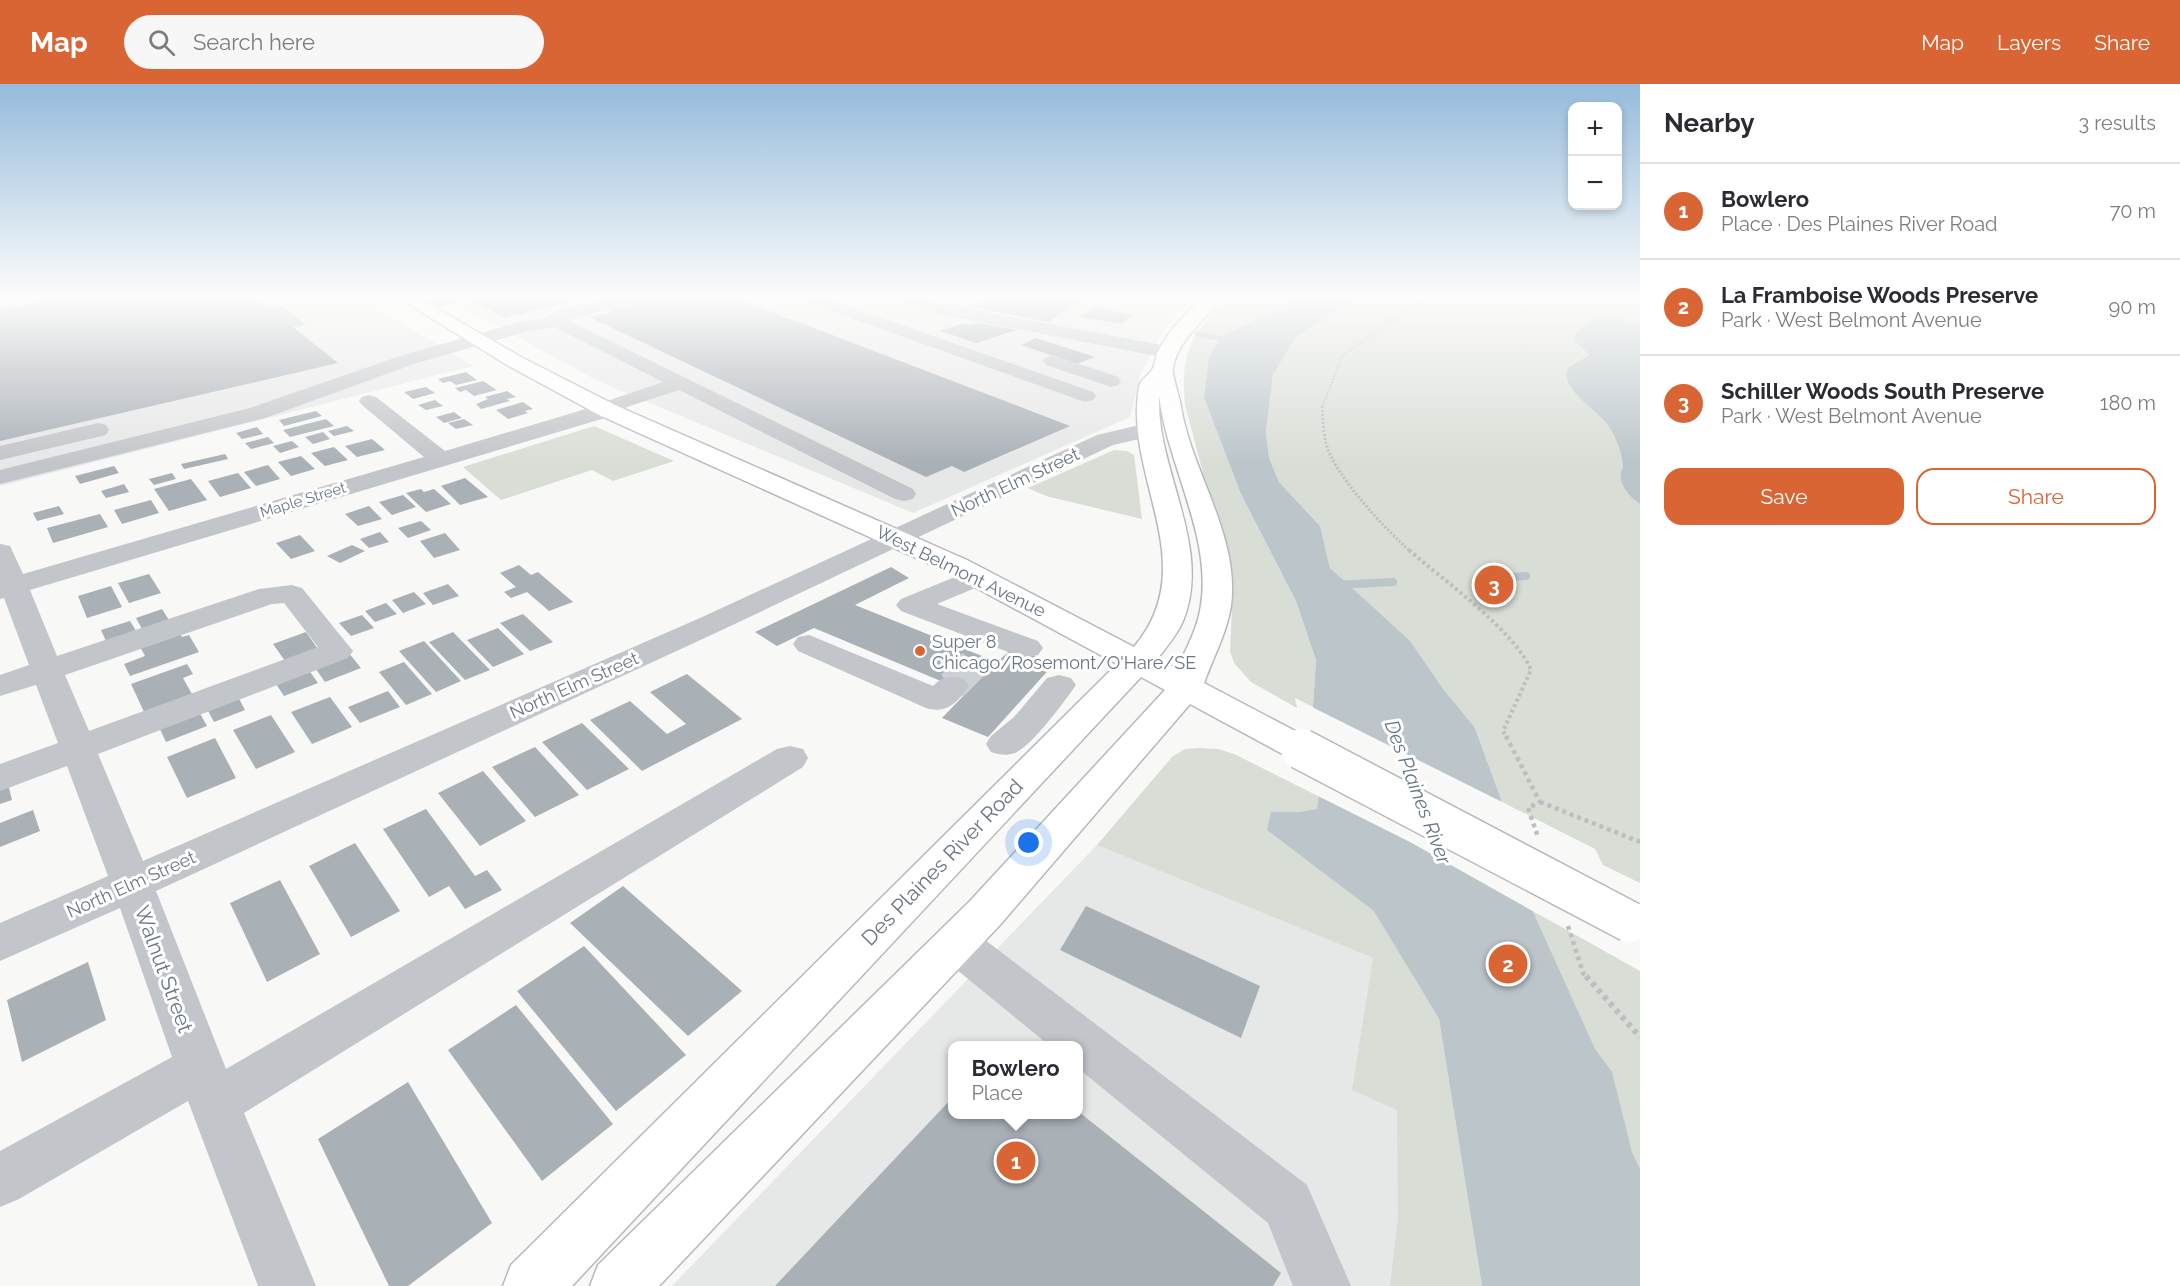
<!DOCTYPE html>
<meta charset="utf-8">
<style>
:root{--surface:#fff;--page:#f7f7f7;--text:#2b2b33;--muted:#7c7c81;--line:#e1e1e2;--accent:#d96535}
body{margin:0;font-family:Raleway,sans-serif;background:var(--page);color:var(--text)}
.controls{position:absolute;right:18px;top:18px;display:grid;overflow:hidden;border-radius:12px;box-shadow:0 3px 9px #0003}
.controls button{width:54px;height:54px;display:grid;place-items:center;padding:0;border:0;border-bottom:2px solid var(--line);background:var(--surface);color:var(--text);font:30px sans-serif}
.you{position:absolute;left:1029px;top:759px;width:21px;height:21px;margin:-15px;border:4px solid #fff;border-radius:50%;background:#1a73e8;box-shadow:0 0 0 9px #1a73e833}
.badge{display:grid;place-items:center;width:39px;height:39px;border-radius:50%;background:var(--accent);color:#fff;font-size:20px;font-weight:700}
.pin{position:absolute;translate:-50% -50%;border:3px solid #fff;box-shadow:0 2px 6px #0006}
.popup{position:absolute;left:948px;top:957px;width:135px;height:78px;box-sizing:border-box;display:grid;place-content:center;border-radius:12px;background:var(--surface);filter:drop-shadow(0 2px 4px #0005);font-size:20px;white-space:nowrap;color:var(--muted)}
.popup b{font-size:22px;color:var(--text)}
.popup::after{content:'';position:absolute;left:50%;top:100%;margin-left:-12px;border:12px solid transparent;border-top-color:var(--surface)}
.list{margin:0;padding:0;list-style:none}
h2{display:flex;justify-content:space-between;align-items:center;height:78px;margin:0;padding:0 24px;font-size:26px}
h2 small{font-size:20px;font-weight:400;color:var(--muted)}
.list li{display:grid;grid-template-columns:39px 1fr auto;gap:18px;align-items:center;box-sizing:border-box;height:96px;padding:0 24px;border-top:2px solid var(--line)}
.list b{display:block;font-size:22px;white-space:nowrap}
.list p{margin:0;font-size:20px;white-space:nowrap;color:var(--muted)}
.list em{font-size:20px;font-style:normal;color:var(--muted)}
.actions{display:flex;gap:12px;padding:18px 24px}
.actions a{flex:1;padding:14px 0;border:2px solid var(--accent);border-radius:18px;text-align:center;font-size:21px;color:var(--accent)}
.actions .main{background:var(--accent);color:#fff}
.icon{flex:none;width:33px;height:33px;fill:none;stroke:currentColor;stroke-width:2;stroke-linecap:round;stroke-linejoin:round}
.map{position:relative;flex:none;width:1640px;height:1202px;overflow:hidden}
header{display:flex;align-items:center;gap:36px;box-sizing:border-box;height:84px;padding:0 30px;background:var(--accent);color:#fff}
header strong{font-size:28px}
nav{display:flex;gap:33px;margin-inline-start:auto;font-size:21px}
.search{width:420px;height:54px;background:var(--page);display:flex;align-items:center;gap:15px;box-sizing:border-box;padding:0 21px;border-radius:33px;color:var(--muted);font-size:22px}
main{display:flex}
aside{flex:1;background:var(--surface)}
.map>svg:first-child{display:block}
.built{fill:#e6e7e7;fill-rule:evenodd}
.green{fill:#d8ddd5}
.water{fill:#bbc5ca}
.pier{fill:#f8f8f6}
.lines{fill:none;stroke-linecap:round;stroke-linejoin:round}
.stream-far1{stroke:#bbc5ca;stroke-width:4.5}
.stream{stroke:#bbc5ca;stroke-width:8}
.building{fill:#a9b0b6}
.minor-tunnel{stroke:#cdd1d4;stroke-width:31;stroke-dasharray:31 16;stroke-linecap:butt}
.major-casing{stroke:#b5b9bd;stroke-width:3}
.path-far4{stroke:#bcbec1;stroke-width:2;stroke-dasharray:1.5 1.5;stroke-linecap:butt}
.path-far3{stroke:#bcbec1;stroke-width:3;stroke-dasharray:2 2;stroke-linecap:butt}
.path-far2{stroke:#bcbec1;stroke-width:4;stroke-dasharray:3 3;stroke-linecap:butt}
.path-far1{stroke:#bcbec1;stroke-width:4.5;stroke-dasharray:4 4;stroke-linecap:butt}
.path{stroke:#bcbec1;stroke-width:6;stroke-dasharray:4.5 4.5;stroke-linecap:butt}
.minor{fill:#c2c5c9;fill-rule:evenodd}
.major{fill:#fff;fill-rule:evenodd}
.major-bridge-casing{stroke:#b5b9bd;stroke-width:43;stroke-linecap:butt}
.major-bridge{stroke:#fff;stroke-width:40}
.poi-dot{fill:#d96535;stroke:#fff;stroke-width:2}
.labels{text-anchor:middle;dominant-baseline:central;stroke-width:6;stroke-linejoin:round;paint-order:stroke}
.far-street-label{font-size:15px;fill:#697785;stroke:#fff}
.street-label{font-size:18px;fill:#697785;stroke:#fff}
.poi-label{font-size:18px;fill:#697785;stroke:#fff;text-anchor:start}
.water-label{font-size:20px;font-style:italic;fill:#657780;stroke:#fff}
.near-street-label{font-size:21px;fill:#697785;stroke:#fff}
</style>
<header>
<strong>Map</strong>
<div class="search"><svg class="icon" aria-label="search" viewBox="0 0 24 24"><circle cx="10" cy="10" r="6"/><path d="M15 15l6 6"/></svg>Search here</div>
<nav><a>Map</a><a>Layers</a><a>Share</a></nav>
</header>
<main>
<div class="map">
<svg width="1640" height="1202" viewBox="0 0 1640 1202">
<rect width="100%" height="100%" fill="#f8f8f6"/>
<path class="built" d="M0 212H358L473 282 0 402Z
M442 212H1195L1162 247 1141 290 1130 333 913 429 600 298Z
M1097 761 1373 874 1482 1202H672ZM953 962H1079V1030H953Z"/>
<path class="green" d="M1229 212H1303L1220 253 1204 314 1241 410 1296 517 1316 576 1313 623 1295 614 1297 624 1251 598 1234 579 1230 567 1233 502 1185 321C1180 267 1192 250 1229 212Z
M1362 212H1640V799L1603 781 1595 765 1502 718 1475 644 1366 518 1330 484 1320 442 1279 398 1269 374 1266 348 1273 291 1294 253Z
M594 342 674 377 613 397 592 386 501 416 463 383Z
M1114 366 1127 367 1134 371 1142 435 1046 412 1028 404Z
M1199 664 1218 665 1234 670 1410 758 1640 887V1084L1632 1068 1413 892 1439 935 1482 1202H1390L1398 1134 1397 1026 1352 1006 1373 874 1097 761 1172 673 1185 665Z"/>
<path class="water" d="M1303 212H1362L1295 253 1273 291 1266 348 1269 374 1279 398 1320 442 1330 484 1410 557 1443 605 1475 644 1502 718 1533 828 1595 965 1612 988 1632 1068 1640 1084V1202H1482L1439 935 1374 827 1267 746 1271 728H1300L1317 725 1319 712 1313 623 1316 576 1296 517 1241 410 1204 314 1209 274 1220 253Z
M1602 235H1617L1640 241V420C1630 413 1619 402 1621 389 1622 382 1623 388 1623 381 1622 367 1615 352 1608 341 1599 327 1556 303 1569 283L1590 271 1575 257V250L1587 239Z"/>
<path class="pier" d="M1310 622 1506 720 1538 830 1410 758 1316 711Z"/>
<g class="lines">
<path class="stream-far1" d="M1197 250 1229 256"/>
<path class="stream" d="M1479 495 1526 492
M1337 501 1393 498"/>
</g>
<path class="building" d="M80 212H249L268 225 282 222 306 241 293 243 338 279 0 357V225Z
M493 212H591L505 234 472 216Z
M667 212H730L1070 342 964 388 952 382 926 393 589 233 613 228 609 226Z
M992 212H1089L1048 238 972 223Z
M1095 223 1118 228 1133 231 1121 240 1080 233Z
M964 239 970 241 979 239 1017 246 976 259 940 247Z
M1036 254 1095 273 1076 280 1021 261Z
M466 288 477 296 456 301 450 297 443 299 438 295Z
M483 297 497 306 474 312 466 306 460 308 455 304Z
M426 303 435 309 413 315 404 308Z
M507 307 516 313 507 315 510 317 481 325 476 320 488 315 485 313Z
M435 316 443 322 426 326 418 321Z
M523 318 533 325 525 327 528 329 508 335 496 326Z
M316 327 322 332 284 342 279 336Z
M454 328 462 334 444 339 436 333Z
M326 335 334 342 290 353 283 346Z
M464 335 473 341 456 345 448 339Z
M347 342 354 347 334 352 328 347Z
M257 343 263 350 242 355 236 349Z
M323 348 330 355 313 360 305 353Z
M268 353 274 359 251 365 245 359Z
M372 355 385 366 357 373 345 362Z
M292 357 299 363 280 369 273 362Z
M334 363 348 376 325 382 311 369Z
M225 370 228 375 184 385 181 380Z
M301 372 315 385 291 392 278 378Z
M268 381 280 395 256 402 244 388Z
M114 382 119 389 80 400 75 392Z
M172 389 176 395 154 401 149 395Z
M238 389 251 404 220 413 208 397Z
M465 394 488 413 460 421 441 402Z
M191 395 207 416 169 427 154 405Z
M124 400 129 408 106 414 101 407Z
M421 405 424 408 434 405 451 420 426 428 406 409Z
M403 411 416 423 392 431 379 418Z
M151 416 159 429 122 440 114 426Z
M59 422 64 430 37 437 33 429Z
M369 422 382 435 358 442 345 430Z
M100 430 108 443 53 459 47 444Z
M421 437 431 446 408 454 398 444Z
M380 448 389 458 369 464 360 455Z
M445 449 460 466 434 474 420 457Z
M300 451 315 467 291 475 276 459Z
M352 461 365 467 340 479 327 472Z
M519 481 531 491 538 488 573 518 549 527 527 508 511 514 504 508 516 503 500 489Z
M891 483 909 494 855 521 997 578 1014 563 1054 580 988 653 942 634 967 608 814 544 777 562 755 548Z
M149 490 161 509 129 519 118 499Z
M448 500 459 512 433 521 423 509Z
M111 502 122 523 87 534 78 512Z
M414 508 426 520 403 529 392 516Z
M386 519 397 530 375 538 365 527Z
M162 525 169 536 142 545 136 534Z
M523 530 553 558 530 567 500 539Z
M362 531 374 544 351 552 339 539Z
M130 537 136 547 106 557 101 546Z
M498 544 524 570 493 583 467 556Z
M178 547 182 553 189 551 199 568 130 592 124 580 145 572 139 561Z
M306 548 318 565 285 577 273 560Z
M453 548 490 586 465 596 429 558Z
M424 557 461 597 436 608 399 567Z
M348 568 361 584 325 598 313 581Z
M404 578 432 610 406 621 379 588Z
M187 580 193 590 183 594 193 612 145 630 131 600Z
M308 585 318 599 284 612 274 597Z
M687 590 742 635 642 687 590 636 630 617 667 650 686 640 650 608Z
M388 607 400 623 360 639 348 623Z
M237 611 245 626 214 638 206 623Z
M330 613 352 643 312 660 291 628Z
M198 626 207 642 166 658 158 641Z
M271 631 295 668 256 685 233 646Z
M582 639 629 685 587 706 542 658Z
M215 654 236 694 187 714 167 673Z
M535 663 579 711 535 733 492 683Z
M483 687 526 737 480 762 438 709Z
M8 700 12 716 0 720V703Z
M426 725 475 792 487 786 502 806 465 825 449 802 429 813 383 745Z
M33 726 40 747 0 763V739Z
M355 759 400 827 351 853 309 782Z
M280 796 320 870 267 898 230 819Z
M623 802 742 907 688 952 570 839Z
M1086 822 1260 902 1241 954 1060 866Z
M584 862 686 971 616 1027 517 907Z
M88 878 106 936 22 978 7 916Z
M516 921 613 1040 542 1097 448 966Z
M408 998 492 1139 408 1202H389L318 1055Z
M953 1013V1030H1079V1028L1281 1189 1273 1202H775Z"/>
<g class="lines">
<path class="minor-tunnel" d="M952 602 982 572"/>
<defs>
<path id="major" d="M396 212H415L521 273 615 321 967 476 1134 563C1204 480 1123 393 1139 303 1140 295 1148 292 1152 286 1155 281 1155 274 1158 268 1167 247 1188 229 1203 212H1220C1206 238 1180 252 1173 283 1171 290 1180 313 1181 323 1192 389 1240 452 1231 522 1227 548 1213 574 1204 599L1314 657 1319 665 1314 673 1301 677 1288 673 1190 620 999 842 659 1202H590L598 1181 969 818 1165 606 1141 593 572 1202H503L511 1181 1117 580 947 488 599 331 507 281ZM1159 312C1167 379 1212 453 1201 521 1198 544 1186 565 1177 585L1157 575C1166 564 1177 551 1183 537 1213 463 1156 386 1159 312Z"/>
</defs>
<use href="#major" class="major-casing"/>
<path class="path-far4" d="M1322 324 1342 272 1427 212"/>
<path class="path-far3" d="M1322 322C1323 334 1323 348 1326 359 1333 390 1387 447 1411 468"/>
<path class="path-far2" d="M1409 466C1443 496 1515 547 1531 586L1503 647 1507 654"/>
<path class="path-far1" d="M1506 652 1540 718 1528 724 1538 753
M1540 718 1640 758
M1568 842 1583 889 1587 893"/>
<path class="path" d="M1586 892 1640 953"/>
<path class="minor" d="M0 212H12L10 215 0 217Z
M448 212H478L476 215 422 227 414 222 416 218Z
M624 212H651L649 215 567 236 913 405 916 410 913 415 904 417 895 415 679 306 627 323 615 331 30 506 57 572 259 505 292 501 302 504 353 567 348 574 98 670 143 777 700 534 1097 351 1148 339 1156 341 1159 346 1156 351 1113 361 722 546 156 807 226 985 777 665 790 662 803 665 808 674 803 683 244 1029 316 1202H258L188 1017 19 1115 0 1123V1067L172 973 120 824 0 877V839L108 792 67 682 0 707V680L58 659 36 601 0 612V591L29 581 4 514 0 515V460L10 462 23 490 424 373 362 321 359 317 362 313 369 311 376 313 445 367 599 321 613 315 663 298 554 243 528 247 417 279 265 334 0 400V386L250 324 403 271 520 238 548 233 551 229 561 226ZM284 519 318 563 89 647 65 591 272 520Z
M796 212H818L1093 308 1096 312 1093 316 1086 318 1079 316 798 215Z
M889 212H913L947 221 1167 262 1174 264 1176 268 1174 272 1167 274 945 231 891 215Z
M1053 271 1118 293 1121 297 1118 301 1111 303 1046 281 1043 277 1046 273Z
M98 339 106 341 109 346 106 351 0 376V362Z
M977 484 987 487 991 493 987 499 937 520 1038 557 1043 564 1038 571 1027 573 1016 571 901 527 896 521 901 515Z
M809 551 933 602C943 592 950 591 964 595L969 602C957 619 947 630 926 624L798 567 793 560 798 553Z
M1059 591 1071 594 1076 601C1064 618 1033 661 1015 669 1006 672 1000 671 991 668L986 660 991 652 1014 633 1047 594Z
M956 841 972 846 1307 1101 1351 1202H1293L1268 1139 1079 985V962H1050L940 872 934 859 940 846Z"/>
<use href="#major" class="major"/>
<defs>
<path id="major-bridge" d="M1301 665 1630 838"/>
</defs>
<use href="#major-bridge" class="major-bridge-casing"/>
<use href="#major-bridge" class="major-bridge"/>
</g>
<linearGradient id="sky" x2="0" y2="1"><stop stop-color="#96bbdc"/><stop offset="0.56" stop-color="#fcfcfb"/><stop offset="1" stop-color="#fcfcfb" stop-opacity="0"/></linearGradient>
<rect width="1640" height="380" fill="url(#sky)"/>
<circle class="poi-dot" cx="920" cy="567" r="6"/>
<g class="labels">
<g class="far-street-label">
<text transform="translate(303 416) rotate(-17)">Maple Street</text>
</g>
<g class="street-label">
<text transform="translate(1015 398) rotate(-25)">North Elm Street</text>
<text transform="translate(961 487) rotate(26)">West Belmont Avenue</text>
<text transform="translate(574 601) rotate(-24)">North Elm Street</text>
<text transform="translate(131 800) rotate(-24)">North Elm Street</text>
</g>
<g class="poi-label">
<text x="932" y="557">Super 8<tspan x="932" dy="21">Chicago/Rosemont/O'Hare/SE</tspan></text>
</g>
<g class="water-label">
<text transform="translate(1418 708) rotate(69)">Des Plaines River</text>
</g>
<g class="near-street-label">
<text transform="translate(942 778) rotate(-46)">Des Plaines River Road</text>
<text transform="translate(164 885) rotate(70)">Walnut Street</text>
</g>
</g>
</svg>
<div class="controls">
<button>+</button>
<button>−</button>
</div>
<div class="you"></div>
<div class="pin badge" style="left:1016px;top:1077px">1</div>
<div class="popup"><b>Bowlero</b>Place</div>
<div class="pin badge" style="left:1508px;top:880px">2</div>
<div class="pin badge" style="left:1494px;top:501px">3</div>
</div>
<aside>
<h2>Nearby<small>3 results</small></h2>
<ul class="list">
<li><span class="badge">1</span><div><b>Bowlero</b><p>Place · Des Plaines River Road</p></div><em>70 m</em></li>
<li><span class="badge">2</span><div><b>La Framboise Woods Preserve</b><p>Park · West Belmont Avenue</p></div><em>90 m</em></li>
<li><span class="badge">3</span><div><b>Schiller Woods South Preserve</b><p>Park · West Belmont Avenue</p></div><em>180 m</em></li>
</ul>
<div class="actions"><a class="main">Save</a><a>Share</a></div>
</aside>
</main>
